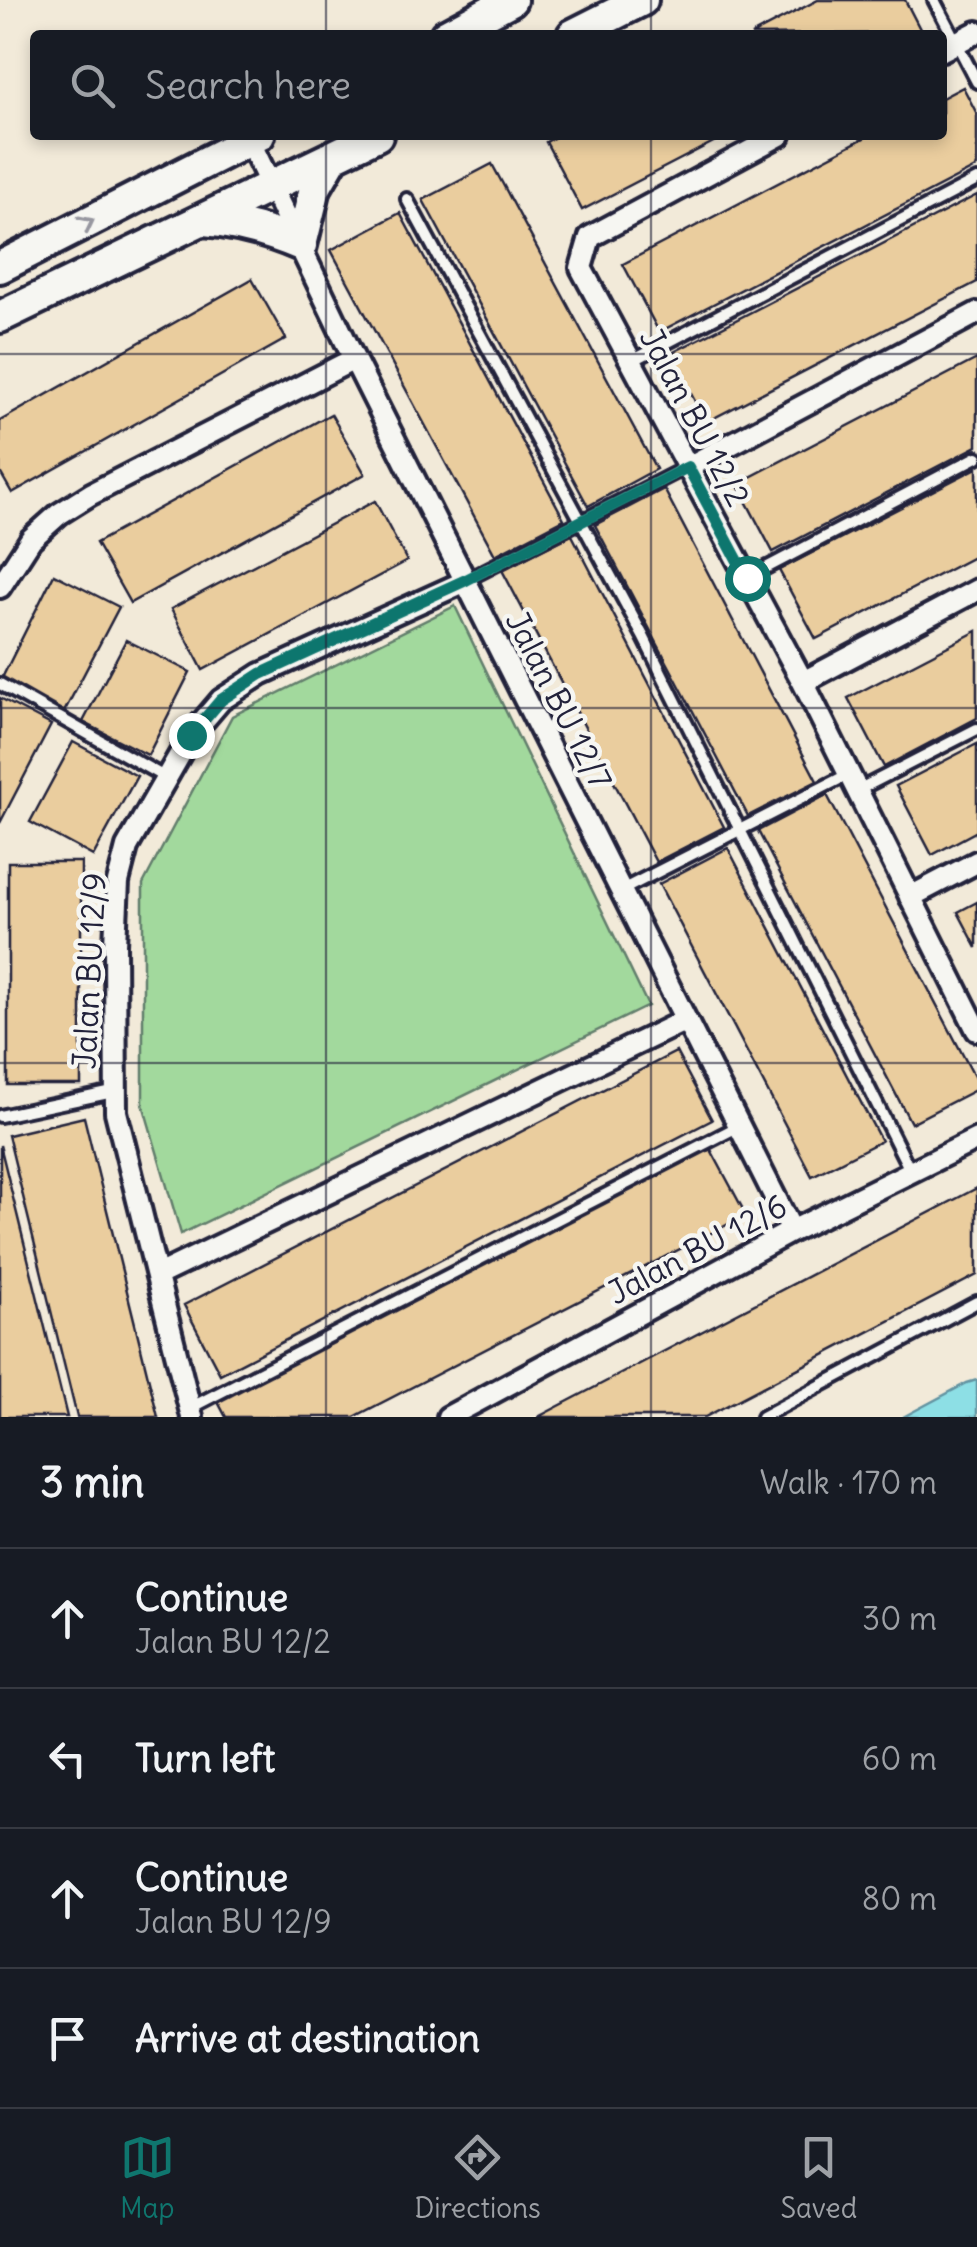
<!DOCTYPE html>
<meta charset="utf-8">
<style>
:root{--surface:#171b24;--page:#20242c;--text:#f1f3f6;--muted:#9ea1a6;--line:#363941;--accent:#0f766e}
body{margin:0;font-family:Delius,sans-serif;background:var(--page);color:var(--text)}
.stop{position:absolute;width:30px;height:30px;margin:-22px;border:8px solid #0f766e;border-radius:50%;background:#fff}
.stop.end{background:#0f766e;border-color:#fff;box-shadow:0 2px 10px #0008}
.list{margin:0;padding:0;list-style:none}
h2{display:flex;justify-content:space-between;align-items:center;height:130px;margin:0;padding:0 40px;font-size:42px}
h2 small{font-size:32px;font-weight:400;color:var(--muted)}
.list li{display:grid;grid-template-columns:65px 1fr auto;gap:30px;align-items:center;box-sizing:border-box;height:140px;padding:0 40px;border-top:2px solid var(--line)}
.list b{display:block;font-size:38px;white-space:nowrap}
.list p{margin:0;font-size:32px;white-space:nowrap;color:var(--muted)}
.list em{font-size:32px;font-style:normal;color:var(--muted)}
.icon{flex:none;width:55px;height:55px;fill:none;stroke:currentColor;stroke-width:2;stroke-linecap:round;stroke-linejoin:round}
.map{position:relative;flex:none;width:977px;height:1417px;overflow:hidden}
.search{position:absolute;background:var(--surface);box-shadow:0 5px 15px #0003;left:30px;right:30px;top:30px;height:110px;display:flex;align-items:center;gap:25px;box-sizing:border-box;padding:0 35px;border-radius:10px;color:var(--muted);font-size:38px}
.sheet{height:690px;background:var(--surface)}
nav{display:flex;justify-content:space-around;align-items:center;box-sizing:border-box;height:140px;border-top:2px solid var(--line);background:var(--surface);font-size:28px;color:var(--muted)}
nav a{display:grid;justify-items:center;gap:5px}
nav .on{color:var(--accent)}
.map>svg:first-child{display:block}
.green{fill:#a2d99d;stroke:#627e6c;stroke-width:2.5}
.water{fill:#8ddfe5;stroke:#6293a1;stroke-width:2.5}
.building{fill:#eacd9e;stroke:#22223b;stroke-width:2.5}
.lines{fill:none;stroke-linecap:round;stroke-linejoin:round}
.service-casing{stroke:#22223b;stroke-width:18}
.minor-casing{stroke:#22223b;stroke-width:28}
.secondary-casing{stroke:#22223b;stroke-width:38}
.service{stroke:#f6f6f2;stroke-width:10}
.minor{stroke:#f6f6f2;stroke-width:20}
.secondary{stroke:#f6f6f2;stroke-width:30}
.oneway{stroke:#9797a0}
.route{stroke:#0f766e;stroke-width:12}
.grid{fill:none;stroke:#22223b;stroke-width:2.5;stroke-opacity:0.55}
.labels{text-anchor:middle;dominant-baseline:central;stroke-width:9;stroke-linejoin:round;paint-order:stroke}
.street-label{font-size:32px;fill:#22223b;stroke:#f6f6f2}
</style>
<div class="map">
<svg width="977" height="1417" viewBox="0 0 977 1417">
<rect width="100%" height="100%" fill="#f2ead9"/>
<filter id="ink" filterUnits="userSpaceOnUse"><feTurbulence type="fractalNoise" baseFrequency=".01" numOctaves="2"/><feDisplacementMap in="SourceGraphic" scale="20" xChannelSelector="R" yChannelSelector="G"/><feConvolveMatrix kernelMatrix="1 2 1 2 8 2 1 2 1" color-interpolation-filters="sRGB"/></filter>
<g filter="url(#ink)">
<path class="green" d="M455 606 648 1006 181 1234 143 1104V884L232 716Z"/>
<path class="water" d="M977 1380V1417H903L967 1383Z"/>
<path class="building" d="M818 0H905L922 33 751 35Z
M963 87 977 114V167L659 332 623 264 870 135H942V98Z
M559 135H727L582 210 546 142Z
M492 164 656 469 588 506 423 200Z
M977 195V282L706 422 670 354Z
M400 213 564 519 495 555 331 250Z
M252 279 286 339 12 493 0 472V421Z
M977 359V446L773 552 737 484Z
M331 414 365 474 130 603 96 543Z
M977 468V555L816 639 779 570Z
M664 489 817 781 748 816 595 525Z
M375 501 407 561 203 670 171 609Z
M572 535 724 827 656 862 502 570Z
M54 574 119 607 63 714 0 682Z
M977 631V718L884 767 848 698Z
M126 640 190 672 148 755 83 722Z
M0 698 51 725 0 823Z
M73 742 137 776 93 856 30 822Z
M977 744V831L932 855 896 786Z
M827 795 977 1082V1089L911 1123 758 831Z
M728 848 881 1141 812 1176 659 884Z
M8 862H81V1085H8Z
M977 902V948L958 912Z
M676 1052 712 1120 220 1374 184 1305Z
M84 1117 158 1417H77L8 1135Z
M0 1145 67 1417H0Z
M709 1146 746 1215 354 1417H226L217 1400Z
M977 1188V1275L705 1417H538Z"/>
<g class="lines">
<defs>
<path id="service" d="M934 0 977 82
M407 199 643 636 911 1172
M632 361 977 180
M747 578 977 457
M466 580 687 467
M0 684 166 778
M858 790 977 729
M622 890 849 774
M0 1116 113 1092
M190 1408 739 1126
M762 1417 977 1302"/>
<path id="minor" d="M942 50 977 32
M780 135 590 237 581 268 803 682 977 1030
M249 140 354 359 792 1231
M688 467 977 313
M0 587 31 539 59 514 91 494 354 359
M803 682 977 590
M910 897 977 862
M158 1275 686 1020
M192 1417 116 1112 115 944 118 882 127 847 191 735 221 700 261 674 466 581
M448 1417 792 1231 977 1139"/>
<path id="secondary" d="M446 35 511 0
M573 35 642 0
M204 220C239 223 268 231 301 245L315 188 333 157
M0 267 259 135
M0 317 377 135"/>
</defs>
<use href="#service" class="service-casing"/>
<use href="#minor" class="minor-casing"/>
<use href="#secondary" class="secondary-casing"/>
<use href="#service" class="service"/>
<use href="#minor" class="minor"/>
<use href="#secondary" class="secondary"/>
</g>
<defs><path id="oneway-chevron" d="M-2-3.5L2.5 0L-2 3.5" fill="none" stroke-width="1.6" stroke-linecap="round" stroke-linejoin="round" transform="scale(2.5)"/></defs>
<use class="oneway" href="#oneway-chevron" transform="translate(87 223) rotate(-27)"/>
</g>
<g class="lines" filter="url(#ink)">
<path class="route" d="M191 735 221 700 261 674 466 580 688 467 747 578"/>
</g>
<path class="grid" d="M326 0V35M651 0V35M326 135V1417M651 135V1417M0 354H977M0 708H977M0 1063H977"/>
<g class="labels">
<g class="street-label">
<text transform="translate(695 417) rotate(62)">Jalan BU 12/2</text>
<text transform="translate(559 700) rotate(63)">Jalan BU 12/7</text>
<text transform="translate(89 971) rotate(-87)">Jalan BU 12/9</text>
<text transform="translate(697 1249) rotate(-28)">Jalan BU 12/6</text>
</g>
</g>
</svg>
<div class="stop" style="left:747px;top:578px"></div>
<div class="stop end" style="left:191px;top:735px"></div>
<div class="search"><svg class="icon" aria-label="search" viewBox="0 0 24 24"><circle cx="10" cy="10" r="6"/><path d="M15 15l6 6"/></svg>Search here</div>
</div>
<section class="sheet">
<h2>3 min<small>Walk · 170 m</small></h2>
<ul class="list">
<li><svg class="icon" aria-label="ahead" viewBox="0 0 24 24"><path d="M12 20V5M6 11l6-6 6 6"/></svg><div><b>Continue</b><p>Jalan BU 12/2</p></div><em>30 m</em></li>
<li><svg class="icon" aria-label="left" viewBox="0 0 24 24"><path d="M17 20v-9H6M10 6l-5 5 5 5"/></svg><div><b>Turn left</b></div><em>60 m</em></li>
<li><svg class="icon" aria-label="ahead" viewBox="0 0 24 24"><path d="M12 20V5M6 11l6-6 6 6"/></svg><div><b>Continue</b><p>Jalan BU 12/9</p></div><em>80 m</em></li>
<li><svg class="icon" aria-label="arrive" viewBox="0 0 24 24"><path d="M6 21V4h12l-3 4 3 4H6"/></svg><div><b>Arrive at destination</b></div></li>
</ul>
</section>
<nav>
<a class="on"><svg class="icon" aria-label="map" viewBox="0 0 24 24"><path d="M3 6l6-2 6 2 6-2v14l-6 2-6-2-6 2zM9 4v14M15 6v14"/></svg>Map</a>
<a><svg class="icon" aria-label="directions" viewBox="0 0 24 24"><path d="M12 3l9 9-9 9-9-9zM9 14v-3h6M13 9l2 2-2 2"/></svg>Directions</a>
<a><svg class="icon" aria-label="saved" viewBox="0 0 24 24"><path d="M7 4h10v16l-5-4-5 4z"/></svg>Saved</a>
</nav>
